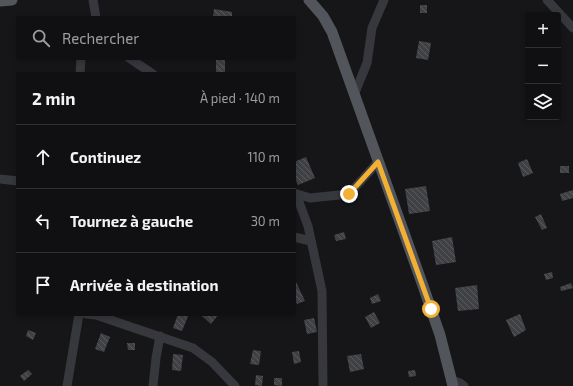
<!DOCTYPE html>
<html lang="fr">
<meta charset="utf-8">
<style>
:root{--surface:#101012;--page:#19191b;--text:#f1f3f6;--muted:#9c9d9f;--line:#303032}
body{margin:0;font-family:"Exo 2",sans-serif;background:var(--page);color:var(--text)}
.controls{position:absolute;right:12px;top:12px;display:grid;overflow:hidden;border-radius:4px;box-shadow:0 2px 6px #0003}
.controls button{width:36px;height:36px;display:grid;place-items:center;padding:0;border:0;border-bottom:1px solid var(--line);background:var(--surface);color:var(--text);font:20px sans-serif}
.stop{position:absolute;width:12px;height:12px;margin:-9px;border:3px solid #f2b134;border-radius:50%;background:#fff}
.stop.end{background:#f2b134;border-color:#fff;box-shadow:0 1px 4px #0008}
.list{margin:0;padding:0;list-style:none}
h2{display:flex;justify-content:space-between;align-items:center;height:52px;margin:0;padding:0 16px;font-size:17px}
h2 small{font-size:13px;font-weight:400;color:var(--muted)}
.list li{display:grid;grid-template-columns:26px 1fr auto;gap:12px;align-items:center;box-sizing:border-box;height:64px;padding:0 16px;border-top:1px solid var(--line)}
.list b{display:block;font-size:15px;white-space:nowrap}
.list em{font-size:13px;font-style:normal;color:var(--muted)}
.icon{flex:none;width:22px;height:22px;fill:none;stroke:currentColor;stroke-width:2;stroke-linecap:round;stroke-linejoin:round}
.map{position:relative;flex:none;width:573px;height:386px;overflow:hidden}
.search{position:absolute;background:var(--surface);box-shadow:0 2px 6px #0003;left:16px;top:16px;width:280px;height:44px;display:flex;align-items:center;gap:10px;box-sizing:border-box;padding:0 14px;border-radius:4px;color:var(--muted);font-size:15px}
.panel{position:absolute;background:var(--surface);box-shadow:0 2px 6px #0003;left:16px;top:72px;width:280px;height:244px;border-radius:4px}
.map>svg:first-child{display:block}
.building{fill:url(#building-back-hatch)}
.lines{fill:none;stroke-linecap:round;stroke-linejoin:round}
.minor{stroke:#37383d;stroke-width:9}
.major{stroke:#53555c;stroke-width:11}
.route{stroke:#f2b134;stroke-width:5}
</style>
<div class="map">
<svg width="573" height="386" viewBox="0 0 573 386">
<defs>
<pattern id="building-back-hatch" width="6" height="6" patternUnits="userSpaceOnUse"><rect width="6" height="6" fill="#404145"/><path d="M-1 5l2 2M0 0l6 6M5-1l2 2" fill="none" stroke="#595a5e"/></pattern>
</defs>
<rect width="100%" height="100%" fill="#161618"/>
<path class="building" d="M420 5H427V13H420Z
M214 9 232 12V18H213Z
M419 41 431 43 428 60 416 58Z
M216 58H225V74H216Z
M306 157 315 178 298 185 294 176V162Z
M527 159 533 173 523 177 518 163Z
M560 166H569V173H560Z
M426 186 430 211 409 214 405 189Z
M573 190V198L562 201 560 194Z
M541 214 547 228 542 230 535 217Z
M344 232 346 239 336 241 334 235Z
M452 237 456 262 436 265 432 241Z
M552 272 553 278 546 280 544 274Z
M296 282 305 301 297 304 294 297V283Z
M571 283 573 288 561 291 560 287Z
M477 285 479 309 458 311 455 288Z
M378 294 381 301 372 304 370 298Z
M374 312 380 323 371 328 365 317Z
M178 314H189L182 331 173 328Z
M204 314H219L211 324 202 316Z
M520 314 526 330 514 337 506 320Z
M314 318 317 332 307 334 304 320Z
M28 330 36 333 33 340 26 336Z
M101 333 110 337 104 352 95 349Z
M127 343H135V350H128Z
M253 350 261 351 259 365 250 364Z
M299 351 301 362 294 364 292 352Z
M173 354 183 355 181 371 172 370Z
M361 354 364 369 350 372 347 356Z
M28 370 32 374 24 381 20 376Z
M415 370 416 376 409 377 408 371Z
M256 375 263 376 262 386 255 385Z
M274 378H282V386L274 385Z"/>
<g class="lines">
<path class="minor" d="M93 0 96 18
M547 0 573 28
M129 58 153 74
M80 74 81 58
M354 95 367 63 372 28 384 0
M0 179 18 181
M294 193 310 198 349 194 378 162
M296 194 308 226 322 291 323 386
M294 237 311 241
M86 314 96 315 193 348 212 362 235 386
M452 380 460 383 464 386
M67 386 79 314
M153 386 156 358 160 336"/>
<path class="major" d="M309 0 323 16 332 32 422 283 440 335 453 386
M0 1 12 0"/>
</g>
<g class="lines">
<path class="route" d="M349 194 378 162 431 309"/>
</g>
</svg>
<div class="controls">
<button>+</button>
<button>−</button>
<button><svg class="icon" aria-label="layers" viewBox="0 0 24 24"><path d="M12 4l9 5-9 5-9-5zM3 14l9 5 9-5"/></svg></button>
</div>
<div class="stop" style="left:431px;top:309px"></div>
<div class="stop end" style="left:349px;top:194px"></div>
<div class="search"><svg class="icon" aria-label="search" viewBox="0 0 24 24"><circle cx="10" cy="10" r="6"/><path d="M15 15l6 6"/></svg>Rechercher</div>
<section class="panel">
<h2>2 min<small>À pied · 140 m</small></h2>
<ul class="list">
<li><svg class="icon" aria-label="ahead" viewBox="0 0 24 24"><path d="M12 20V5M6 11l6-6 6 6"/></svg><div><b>Continuez</b></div><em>110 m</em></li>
<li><svg class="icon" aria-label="left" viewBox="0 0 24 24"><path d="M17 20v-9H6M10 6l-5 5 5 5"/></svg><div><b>Tournez à gauche</b></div><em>30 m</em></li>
<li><svg class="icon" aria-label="arrive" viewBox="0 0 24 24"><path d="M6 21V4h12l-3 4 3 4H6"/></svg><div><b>Arrivée à destination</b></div></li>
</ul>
</section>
</div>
